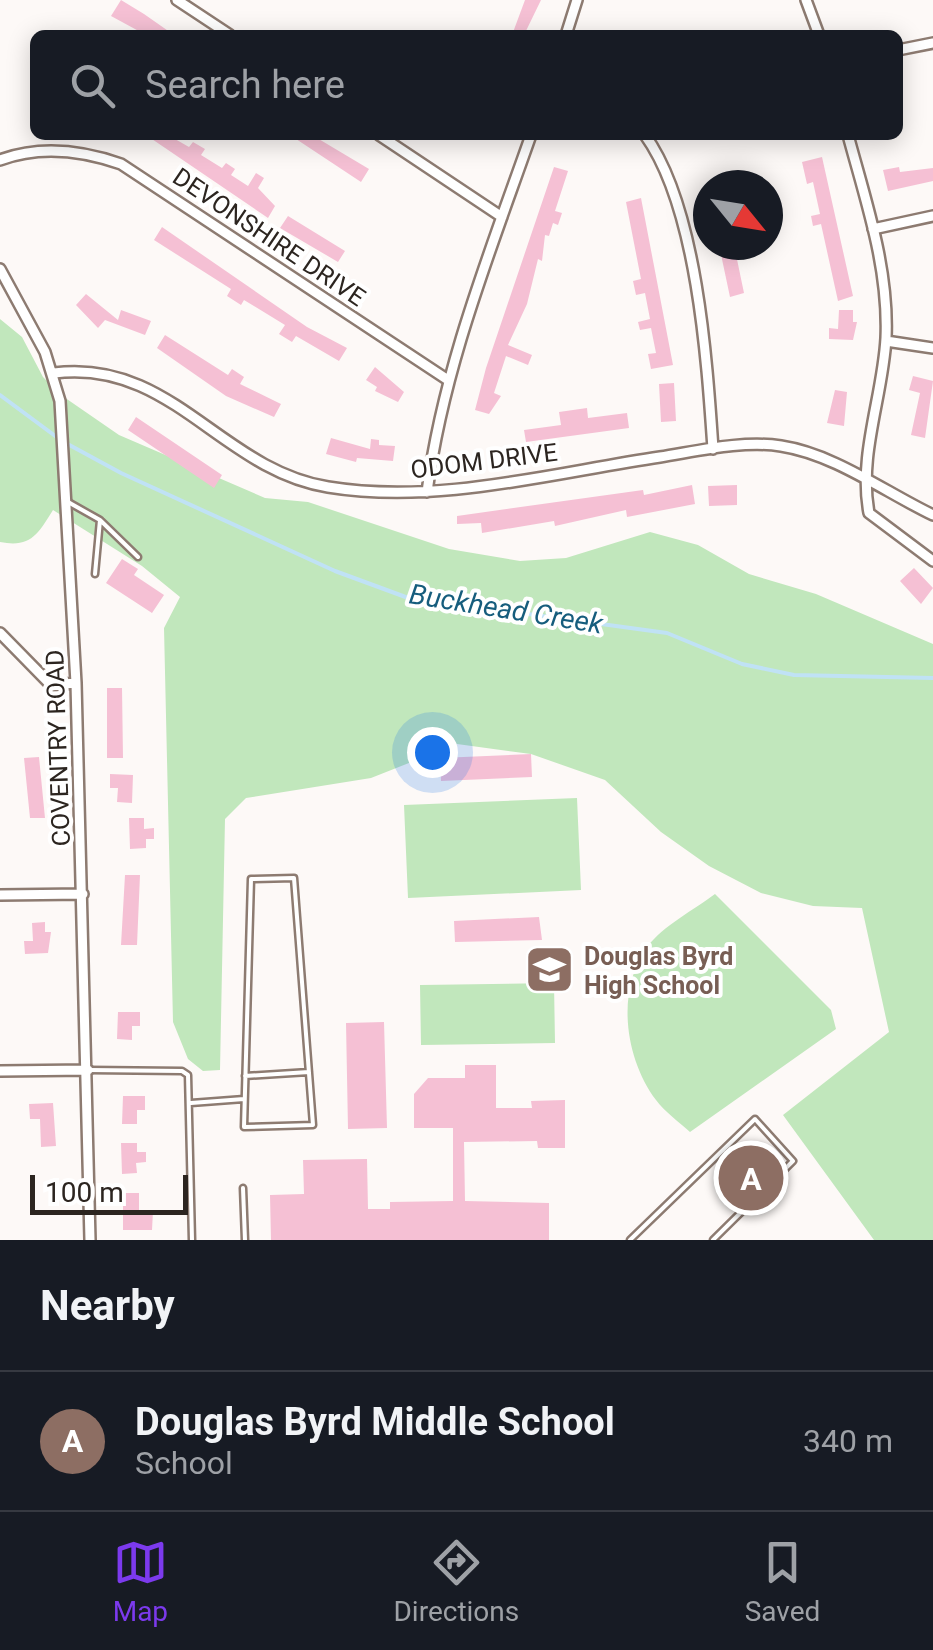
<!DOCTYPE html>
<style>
:root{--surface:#171b24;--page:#242831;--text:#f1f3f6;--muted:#9ea1a6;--line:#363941;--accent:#7c3aed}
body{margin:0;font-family:Roboto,sans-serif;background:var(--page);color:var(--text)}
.compass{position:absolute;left:693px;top:170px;width:90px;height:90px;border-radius:50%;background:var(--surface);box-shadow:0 5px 25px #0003;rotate:120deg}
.scale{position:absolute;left:30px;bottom:25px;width:158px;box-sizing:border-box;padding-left:10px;border:5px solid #2c2520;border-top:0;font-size:28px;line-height:35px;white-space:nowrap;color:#2c2520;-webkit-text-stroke:8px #fff;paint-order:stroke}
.you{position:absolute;left:432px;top:752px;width:35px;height:35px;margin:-25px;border:8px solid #fff;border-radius:50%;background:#1a73e8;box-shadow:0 0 0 15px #1a73e833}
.badge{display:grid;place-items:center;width:65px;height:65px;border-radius:50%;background:var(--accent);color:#fff;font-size:32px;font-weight:700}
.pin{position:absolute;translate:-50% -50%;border:5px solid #fff;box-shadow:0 2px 10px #0006}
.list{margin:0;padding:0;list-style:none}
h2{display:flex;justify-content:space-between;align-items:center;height:130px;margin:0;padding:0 40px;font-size:42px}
h2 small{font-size:32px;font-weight:400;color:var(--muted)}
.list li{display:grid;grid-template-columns:65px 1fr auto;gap:30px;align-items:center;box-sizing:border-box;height:140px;padding:0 40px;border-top:2px solid var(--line)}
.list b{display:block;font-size:38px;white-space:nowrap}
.list p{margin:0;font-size:32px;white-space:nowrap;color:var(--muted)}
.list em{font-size:32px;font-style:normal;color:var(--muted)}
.icon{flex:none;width:55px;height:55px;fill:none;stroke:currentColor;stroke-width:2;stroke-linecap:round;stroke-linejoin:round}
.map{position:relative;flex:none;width:933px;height:1240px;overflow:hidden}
.search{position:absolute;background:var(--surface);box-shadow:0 5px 25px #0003;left:30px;right:30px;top:30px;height:110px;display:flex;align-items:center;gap:25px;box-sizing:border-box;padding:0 35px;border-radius:15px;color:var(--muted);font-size:38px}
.sheet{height:270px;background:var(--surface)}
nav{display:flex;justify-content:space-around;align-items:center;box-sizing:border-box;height:140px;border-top:2px solid var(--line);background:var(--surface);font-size:28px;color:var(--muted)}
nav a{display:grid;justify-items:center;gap:5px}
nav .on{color:var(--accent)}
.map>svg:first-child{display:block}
.green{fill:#c1e7bc}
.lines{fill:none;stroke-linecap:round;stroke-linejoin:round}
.stream{stroke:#c0e2f5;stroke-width:4}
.building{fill:#f5c0d4}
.service-casing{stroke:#8d7b71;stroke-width:9}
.minor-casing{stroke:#8d7b71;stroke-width:14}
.service{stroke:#fff;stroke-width:4}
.minor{stroke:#fff;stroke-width:9}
.labels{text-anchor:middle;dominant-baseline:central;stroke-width:8;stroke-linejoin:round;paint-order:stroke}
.street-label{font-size:25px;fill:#2c2520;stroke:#fff}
.education-label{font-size:25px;font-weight:bold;fill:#785e54;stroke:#fff;text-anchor:start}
.water-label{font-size:28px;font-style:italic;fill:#165d7d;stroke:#fff}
</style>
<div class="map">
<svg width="933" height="1240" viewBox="0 0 933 1240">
<rect width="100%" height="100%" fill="#fdf9f7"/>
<path class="green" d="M0 319 22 337 43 377 61 395 119 435 265 498 308 502 449 549 520 561 566 558 650 532 698 545 749 574 816 594 933 644V1240H874L783 1115 889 1032 862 908 813 906 761 893 709 866 661 832 605 780 531 754 457 744 371 778 246 798 225 819 220 1070 203 1071 188 1059 173 1022 164 628 180 597 142 566 53 510C38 534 31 548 0 542Z
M577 798 581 890 408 898 404 805Z
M715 894 831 1010 836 1029 690 1132C679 1122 665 1112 656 1100 625 1059 615 990 648 946 663 926 695 909 715 894Z
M554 983 555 1043 421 1045 420 985Z"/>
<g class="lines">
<path class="stream" d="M0 395 62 441 121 473 335 571 411 599 441 608 477 607 667 633 742 664 794 675 933 678"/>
</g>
<path class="building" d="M121 0 144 14 174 35H146L111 16Z
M525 0H541L524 35H512Z
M146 135H177L175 139 189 147 193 142 205 149 201 155 222 168 226 163 235 169 231 175 248 186 256 173 264 178 258 188 275 206 268 218Z
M290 135H312L369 169 361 182Z
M822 157 853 296 838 301 821 224 813 226 811 216 820 214 813 182 807 184 802 162Z
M554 167 568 171 555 211 562 213 558 225 553 223 549 236 545 235 542 261 538 259 527 304 508 345 532 355 528 365 506 356 494 393 501 396 489 414 475 410 486 368Z
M899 167 900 172 933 168V181L888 191 883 170Z
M641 198 673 365 651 369 648 354 656 353 651 328 640 330 638 322 650 319 645 293 636 295 633 281 641 279 626 202Z
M288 216 345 251 338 262 280 228Z
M162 227 307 327 347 348 339 361 296 336 292 342 279 334 285 325 244 300 241 305 227 296 231 289 154 240Z
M719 245H734L744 293 730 297Z
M86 294 118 320 121 310 151 321 145 335 105 320 98 328 76 305Z
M839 310H853V322H857L853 340 829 339V328L838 329Z
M165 335 228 375 232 369 244 377 240 384 281 404 274 417 226 396 157 348Z
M375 367 404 392 398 402 375 391 377 387 366 380Z
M913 376 933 381 925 438 911 435 920 393 909 390Z
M674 383 676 421 661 422 659 384Z
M835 390 847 392 844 426 827 423Z
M587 408 588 418 627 413 629 428 526 442 524 430 561 425 559 412Z
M136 417 222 475 214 488 128 430Z
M331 438 370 449 371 439 379 440V445L395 446 393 461 357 458 356 462 326 454Z
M692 485 695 504 627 517 626 510 555 526 554 521 482 533 481 523 457 524V516L643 490 644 495Z
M737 485V505L709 506 708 486Z
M122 559 138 569 134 575 164 595 152 613 106 583Z
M914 568 933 588 921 604 900 581Z
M107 688H122L123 758H107Z
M531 754 532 777 441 781 440 758Z
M39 757 45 818H30L24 758Z
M110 774 133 775 132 803 117 802 118 788H110Z
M129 818H144V829L154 828V839H146V848L130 849Z
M125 875H140L137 945H121Z
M539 917 542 940 455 942 454 921Z
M45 922V932H51L48 953 25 954 24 941H33L32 923Z
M118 1012H140V1026H132V1040L117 1039Z
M384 1022 387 1128 348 1129 346 1023Z
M465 1065H496V1108H532L531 1101 565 1100V1148H538L537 1141 464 1142 465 1201 549 1203V1240H271L270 1195 304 1194 303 1160 367 1159 368 1209H390V1202L453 1201V1128H414V1094L428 1078H465Z
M123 1096H145V1110H137V1124H122Z
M53 1103 56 1146 41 1147 40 1119H30L29 1104Z
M121 1143H137V1152H146V1162L136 1163 137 1173 122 1174Z
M123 1193H139V1211H153L152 1230H123Z"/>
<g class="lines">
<defs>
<path id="service" d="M68 502 100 520 95 574
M100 520 138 557
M294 878 313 1125 244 1127 251 879Z
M89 1070 182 1071 188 1075 192 1240
M245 1076 309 1072
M191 1103 244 1099
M243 1188 245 1240
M630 1240 755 1119 793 1161 713 1240"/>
<path id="minor" d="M177 0 230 35
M806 0 819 35
M566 35 577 0
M898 50 933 43
M379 135 502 217
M645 135C697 207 707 360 713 449
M848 135C866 202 889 268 886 338 883 396 858 455 869 513L933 561
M0 160C40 145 81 150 121 164L448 380
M873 229 933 216
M0 269 45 352 60 401 76 683 90 1240
M886 341 933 348
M54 373C171 358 221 470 328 487 437 505 552 473 660 457 698 451 743 440 781 446 834 454 885 492 933 515
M427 492C443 369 490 252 531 135
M0 633 51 685 76 683
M0 895 83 894
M0 1071 88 1070"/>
</defs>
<use href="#service" class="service-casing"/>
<use href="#minor" class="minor-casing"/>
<use href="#service" class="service"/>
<use href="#minor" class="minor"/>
</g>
<defs>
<symbol id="school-square" viewBox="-11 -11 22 22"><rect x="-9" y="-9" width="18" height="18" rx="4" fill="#8d6e63" stroke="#fff"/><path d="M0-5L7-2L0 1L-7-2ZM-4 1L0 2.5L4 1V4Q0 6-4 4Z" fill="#fff"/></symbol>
</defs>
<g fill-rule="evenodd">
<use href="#school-square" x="522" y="942" width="55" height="55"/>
</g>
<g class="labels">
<g class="street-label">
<text transform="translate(269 237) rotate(34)">DEVONSHIRE DRIVE</text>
<text transform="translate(484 461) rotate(-7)">ODOM DRIVE</text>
<text transform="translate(58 748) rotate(-92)">COVENTRY ROAD</text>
</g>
<g class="education-label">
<text x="584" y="956">Douglas Byrd<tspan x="584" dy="29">High School</tspan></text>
</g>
<g class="water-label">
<text transform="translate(506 609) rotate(9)">Buckhead Creek</text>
</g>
</g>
</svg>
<svg class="compass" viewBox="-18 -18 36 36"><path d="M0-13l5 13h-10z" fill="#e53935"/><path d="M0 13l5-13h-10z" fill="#9ea1a6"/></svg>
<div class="scale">100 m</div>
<div class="you"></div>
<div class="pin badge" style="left:751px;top:1178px;background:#8d6e63">A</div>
<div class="search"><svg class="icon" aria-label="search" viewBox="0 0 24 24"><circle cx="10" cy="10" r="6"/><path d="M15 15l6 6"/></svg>Search here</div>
</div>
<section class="sheet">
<h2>Nearby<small></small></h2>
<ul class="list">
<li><span class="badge" style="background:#8d6e63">A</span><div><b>Douglas Byrd Middle School</b><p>School</p></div><em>340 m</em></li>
</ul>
</section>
<nav>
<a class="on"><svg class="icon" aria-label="map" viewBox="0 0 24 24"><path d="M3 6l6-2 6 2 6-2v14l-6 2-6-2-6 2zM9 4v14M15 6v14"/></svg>Map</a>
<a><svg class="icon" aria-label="directions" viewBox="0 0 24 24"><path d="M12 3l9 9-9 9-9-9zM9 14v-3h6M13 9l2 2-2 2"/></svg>Directions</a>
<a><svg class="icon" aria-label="saved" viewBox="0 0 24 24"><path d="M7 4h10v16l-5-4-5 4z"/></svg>Saved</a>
</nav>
